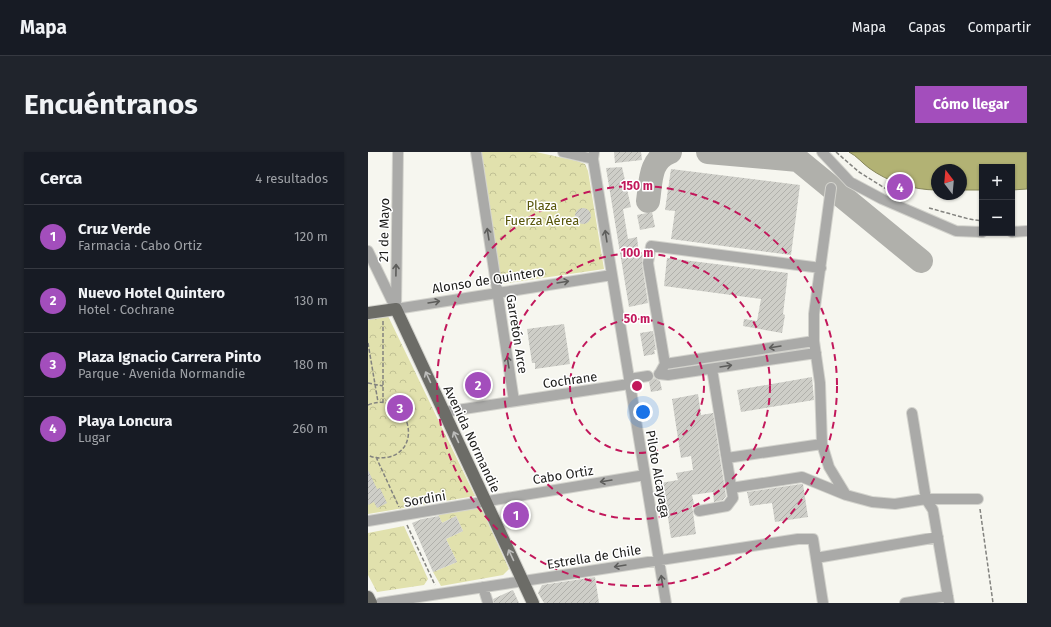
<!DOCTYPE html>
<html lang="es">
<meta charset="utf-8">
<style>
:root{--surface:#171b24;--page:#20242c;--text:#f1f3f6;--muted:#9ea1a6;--line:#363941;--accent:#a34ebc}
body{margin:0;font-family:"Fira Sans",sans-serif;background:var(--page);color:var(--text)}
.controls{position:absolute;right:12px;top:12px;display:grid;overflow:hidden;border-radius:0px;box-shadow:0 1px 3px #0004}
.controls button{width:36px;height:36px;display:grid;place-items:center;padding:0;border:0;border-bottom:1px solid var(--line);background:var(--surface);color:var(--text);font:20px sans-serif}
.compass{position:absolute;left:563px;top:12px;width:36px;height:36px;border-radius:50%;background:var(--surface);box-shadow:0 1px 3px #0004;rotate:344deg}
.you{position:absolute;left:275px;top:260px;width:14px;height:14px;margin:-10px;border:3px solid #fff;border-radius:50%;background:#1a73e8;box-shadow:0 0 0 6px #1a73e833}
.badge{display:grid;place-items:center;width:26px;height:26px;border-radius:50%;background:var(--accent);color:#fff;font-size:13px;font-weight:700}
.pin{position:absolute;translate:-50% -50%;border:2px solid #fff;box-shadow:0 1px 4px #0006}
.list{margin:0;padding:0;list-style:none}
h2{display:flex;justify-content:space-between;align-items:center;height:52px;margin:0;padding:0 16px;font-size:17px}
h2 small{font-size:13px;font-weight:400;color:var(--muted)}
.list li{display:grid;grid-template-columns:26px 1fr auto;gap:12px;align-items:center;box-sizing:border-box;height:64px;padding:0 16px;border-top:1px solid var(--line)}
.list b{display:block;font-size:15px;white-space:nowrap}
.list p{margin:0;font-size:13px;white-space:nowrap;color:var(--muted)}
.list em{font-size:13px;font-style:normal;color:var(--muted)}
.map{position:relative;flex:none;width:659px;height:451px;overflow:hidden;border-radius:0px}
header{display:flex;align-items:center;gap:24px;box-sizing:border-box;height:56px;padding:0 20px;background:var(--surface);border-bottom:1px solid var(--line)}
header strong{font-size:19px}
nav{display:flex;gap:22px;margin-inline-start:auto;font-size:14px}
.intro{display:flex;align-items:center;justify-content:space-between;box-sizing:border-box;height:96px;padding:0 24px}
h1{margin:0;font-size:28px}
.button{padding:10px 18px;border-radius:0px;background:var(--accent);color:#fff;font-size:14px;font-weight:700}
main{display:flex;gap:24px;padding:0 24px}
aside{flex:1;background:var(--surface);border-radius:0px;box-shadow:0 1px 3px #0004}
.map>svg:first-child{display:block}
.park{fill:url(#park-crowns)}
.water{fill:#b2b274;stroke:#86865a}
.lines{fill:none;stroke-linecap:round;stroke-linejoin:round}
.taxiway{stroke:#b0b0ab;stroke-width:24}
.building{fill:url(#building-hatch)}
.minor-casing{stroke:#d3d3cd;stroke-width:12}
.major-casing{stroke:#d3d3cd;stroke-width:14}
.path{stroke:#83837f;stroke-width:1.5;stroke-dasharray:4 2;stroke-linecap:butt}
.minor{stroke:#aaaaa8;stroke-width:10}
.major{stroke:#6c6c67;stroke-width:12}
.oneway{stroke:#5d5d5b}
.oneway2{stroke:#bdbdbb}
.ring{fill:none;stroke:#c2185b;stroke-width:2;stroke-dasharray:7 5}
.labels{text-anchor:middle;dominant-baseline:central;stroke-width:3;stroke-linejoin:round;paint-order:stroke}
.park-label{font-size:13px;fill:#59570c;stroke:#fff}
.street-label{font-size:13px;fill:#1e1e1c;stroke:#fff}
.centre{fill:#c2185b;stroke:#fff;stroke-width:2}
.ring-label{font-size:12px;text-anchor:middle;font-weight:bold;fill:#c2185b;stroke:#fff;stroke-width:3;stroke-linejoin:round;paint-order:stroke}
</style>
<header>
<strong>Mapa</strong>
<nav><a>Mapa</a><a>Capas</a><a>Compartir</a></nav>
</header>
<div class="intro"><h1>Encuéntranos</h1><a class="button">Cómo llegar</a></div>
<main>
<aside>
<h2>Cerca<small>4 resultados</small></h2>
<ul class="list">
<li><span class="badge">1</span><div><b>Cruz Verde</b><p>Farmacia · Cabo Ortiz</p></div><em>120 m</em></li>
<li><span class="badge">2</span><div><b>Nuevo Hotel Quintero</b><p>Hotel · Cochrane</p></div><em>130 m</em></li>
<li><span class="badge">3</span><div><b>Plaza Ignacio Carrera Pinto</b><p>Parque · Avenida Normandie</p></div><em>180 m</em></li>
<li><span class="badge">4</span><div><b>Playa Loncura</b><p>Lugar</p></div><em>260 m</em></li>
</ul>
</aside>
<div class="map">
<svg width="659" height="451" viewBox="0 0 659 451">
<defs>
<pattern id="park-crowns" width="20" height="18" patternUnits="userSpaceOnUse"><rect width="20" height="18" fill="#e1e1ad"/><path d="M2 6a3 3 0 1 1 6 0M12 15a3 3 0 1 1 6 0" fill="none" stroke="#c1c194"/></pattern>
<pattern id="building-hatch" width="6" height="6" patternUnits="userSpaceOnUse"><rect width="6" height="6" fill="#cecec8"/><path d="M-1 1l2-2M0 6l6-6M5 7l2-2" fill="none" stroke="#b0b0ab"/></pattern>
</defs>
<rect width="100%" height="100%" fill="#f6f6ef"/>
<path class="park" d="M111 0H168L209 9 217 12 220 19 236 117 133 132Z
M20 164 107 344 0 362V167Z
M112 353 141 417 135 423 73 434 65 420 89 410 78 387 95 379 88 364 74 371 70 362Z
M36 374 60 427 56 433 9 440 0 423V381Z"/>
<path class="water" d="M481 0H659V37L644 38V15H614V38H593V18H569V38C545 38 520 30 501 16 494 11 489 4 481 0Z"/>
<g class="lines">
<path class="taxiway" d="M340 0 430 8 553 109
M280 49C283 30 281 8 302 0"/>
</g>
<path class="building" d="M246 0H273L274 8 247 11Z
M254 15 263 55 255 57 260 87 269 85 271 103 275 102 274 112 280 151 261 155 238 16Z
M303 17 432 33 423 103 303 87 307 59 297 58Z
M207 64a8 8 0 1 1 16 0a8 8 0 1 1-16 0Z
M284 60 287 75 272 78 269 63Z
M299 106 420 121 415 162 417 163 414 181 375 174 376 167 389 169 393 147 296 134Z
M196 172 202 212 167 217V211H164L159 177Z
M285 179 288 198H286L287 202 276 204 272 181Z
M444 225 446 248 373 260 369 238Z
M286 226 292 229 294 238 283 240 281 230Z
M330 242 333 263 345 261 358 344 355 348 346 350 345 340 324 343 326 352 324 353 328 382 303 386 298 352 291 353 287 332 310 328 308 321 325 318 323 304 313 306 304 247Z
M0 318 9 337 12 336 19 351 9 356 6 350 0 353Z
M433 332H435L440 365 407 370 404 351 382 354 379 340Z
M154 350 157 368 144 371 136 357 140 352Z
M71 364 74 371 88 364 95 379 78 387 89 410 65 420 44 371 54 367Z
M227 425 231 451H176L170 441 174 433Z
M145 438 151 451H126L125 447Z"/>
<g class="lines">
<defs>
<path id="minor" d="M108 0 146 249
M195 0 225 7
M226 0 225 7 298 451
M454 0 482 30 514 47 588 79 614 80
M463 36 446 162V189L452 231 454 292 461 315 478 343
M644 80 659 79
M0 99 27 155
M28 157 244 123
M28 157 30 0
M297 212 280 111 283 94 453 116
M292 221 297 212 446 189
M291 222 300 223 448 201
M261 227 280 224
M76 260 261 232
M544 261 558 347 565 358 581 451
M359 306 454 292
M363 336 434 325 478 343 504 350 527 352 558 347H610
M331 359 359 354 365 346 345 223 343 217
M0 369 277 323
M448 406 570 385
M115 435 120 451
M12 451 430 387H445L455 451
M537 451 580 444"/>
<path id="major" d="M0 161 28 157 165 451
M0 445 3 451"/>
</defs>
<use href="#minor" class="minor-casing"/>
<use href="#major" class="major-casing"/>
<path class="path" d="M468 0 491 20 523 40
M561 56 601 67 614 69
M15 169V250
M0 191 10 250
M0 231 15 234
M0 253C39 237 57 296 21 305 14 306 7 307 0 303
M8 305 31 355
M612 357 625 451
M39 373 67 433"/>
<use href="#minor" class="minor"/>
<use href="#major" class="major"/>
</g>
<defs><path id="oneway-shaft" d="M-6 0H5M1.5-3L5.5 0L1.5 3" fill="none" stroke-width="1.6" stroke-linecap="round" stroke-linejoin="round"/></defs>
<g class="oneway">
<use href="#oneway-shaft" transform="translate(120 82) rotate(-99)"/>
<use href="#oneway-shaft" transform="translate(238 84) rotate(-99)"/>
<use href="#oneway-shaft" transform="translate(28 118) rotate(-89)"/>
<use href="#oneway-shaft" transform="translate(195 130) rotate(-9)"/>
<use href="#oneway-shaft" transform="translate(66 150) rotate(-9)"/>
<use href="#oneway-shaft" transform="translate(407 195) rotate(171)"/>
<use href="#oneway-shaft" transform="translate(140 210) rotate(-99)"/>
<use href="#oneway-shaft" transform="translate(358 214) rotate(-9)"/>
<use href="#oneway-shaft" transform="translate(238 329) rotate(171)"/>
<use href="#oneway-shaft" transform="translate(252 414) rotate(171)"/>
<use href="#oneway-shaft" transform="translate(294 429) rotate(-99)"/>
</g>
<g class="oneway2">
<use href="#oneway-shaft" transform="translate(60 225) rotate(-115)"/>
<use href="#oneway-shaft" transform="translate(88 285) rotate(-115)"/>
<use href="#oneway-shaft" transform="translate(143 403) rotate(-115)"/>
</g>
<g class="ring">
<circle cx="269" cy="234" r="67"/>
<circle cx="269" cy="234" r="133"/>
<circle cx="269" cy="234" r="200"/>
</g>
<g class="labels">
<g class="park-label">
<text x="174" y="53">Plaza<tspan x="174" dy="15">Fuerza Aérea</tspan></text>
</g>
<g class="street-label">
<text transform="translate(16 78) rotate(-89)">21 de Mayo</text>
<text transform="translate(120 128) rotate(-9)">Alonso de Quintero</text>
<text transform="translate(149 182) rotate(81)">Garretón Arce</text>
<text transform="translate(202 228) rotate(-8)">Cochrane</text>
<text transform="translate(104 287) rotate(65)">Avenida Normandie</text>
<text transform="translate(290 322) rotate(80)">Piloto Alcayaga</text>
<text transform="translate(195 323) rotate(-9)">Cabo Ortiz</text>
<text transform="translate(57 347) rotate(-10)">Sordini</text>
<text transform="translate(226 405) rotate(-9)">Estrella de Chile</text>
</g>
</g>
<circle cx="269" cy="234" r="6" class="centre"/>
<g class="ring-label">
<text x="269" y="38">150 m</text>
<text x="269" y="105">100 m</text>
<text x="269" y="171">50 m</text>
</g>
</svg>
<div class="controls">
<button>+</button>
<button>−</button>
</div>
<svg class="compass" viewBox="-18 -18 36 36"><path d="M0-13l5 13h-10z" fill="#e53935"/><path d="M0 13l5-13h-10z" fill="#9ea1a6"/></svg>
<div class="you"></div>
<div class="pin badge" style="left:148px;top:363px">1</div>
<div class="pin badge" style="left:110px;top:233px">2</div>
<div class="pin badge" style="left:32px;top:256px">3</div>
<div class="pin badge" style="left:532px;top:35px">4</div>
</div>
</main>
